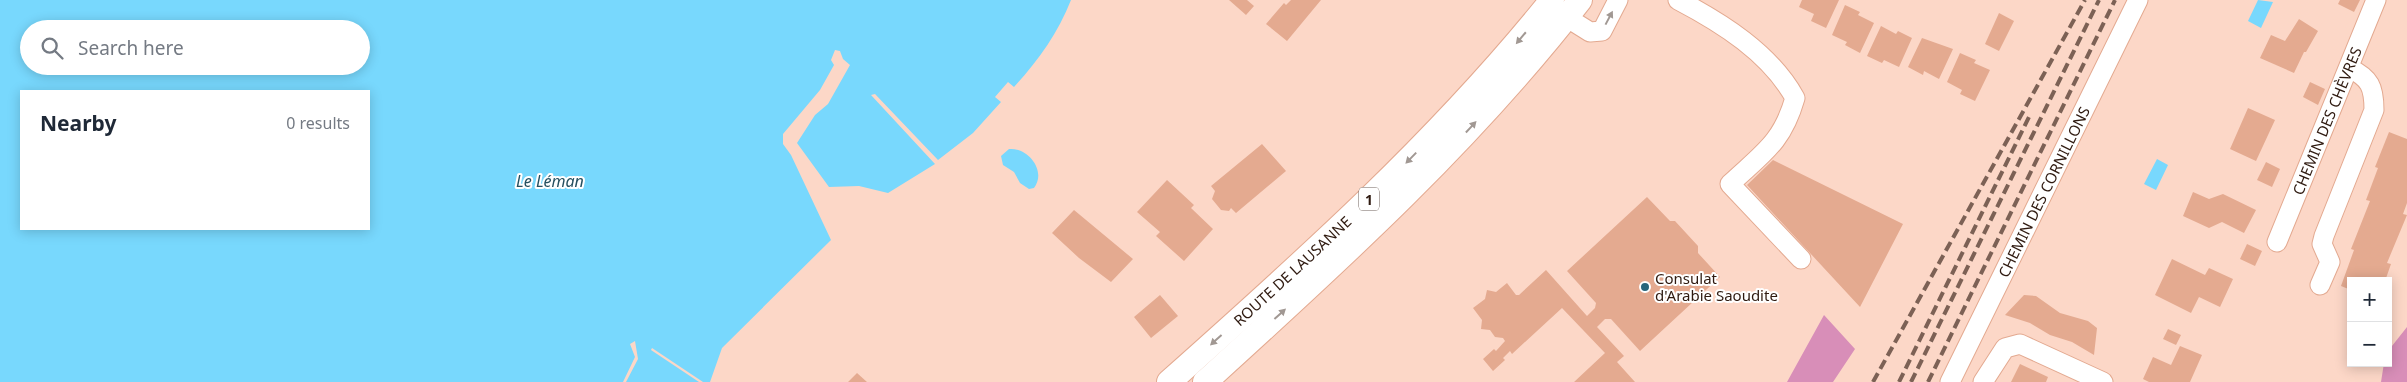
<!DOCTYPE html>
<meta charset="utf-8">
<style>
:root{--surface:#fff;--page:#f6f6f7;--text:#1f2937;--muted:#747a83;--line:#e0e1e3}
body{margin:0;font-family:"Noto Sans",sans-serif;background:var(--page);color:var(--text)}
.controls{position:absolute;right:15px;bottom:15px;display:grid;overflow:hidden;border-radius:0px;box-shadow:0 2px 12px #0003}
.controls button{width:45px;height:45px;display:grid;place-items:center;padding:0;border:0;border-bottom:1px solid var(--line);background:var(--surface);color:var(--text);font:25px sans-serif}
.list{margin:0;padding:0;list-style:none}
h2{display:flex;justify-content:space-between;align-items:center;height:65px;margin:0;padding:0 20px;font-size:21px}
h2 small{font-size:16px;font-weight:400;color:var(--muted)}
.icon{flex:none;width:28px;height:28px;fill:none;stroke:currentColor;stroke-width:2;stroke-linecap:round;stroke-linejoin:round}
.map{position:relative;flex:none;width:2407px;height:382px;overflow:hidden}
.search{position:absolute;background:var(--surface);box-shadow:0 2px 12px #0003;left:20px;top:20px;width:350px;height:55px;display:flex;align-items:center;gap:12px;box-sizing:border-box;padding:0 18px;border-radius:28px;color:var(--muted);font-size:19px}
.panel{position:absolute;background:var(--surface);box-shadow:0 2px 12px #0003;left:20px;top:90px;width:350px;height:140px;border-radius:0px}
.map>svg:first-child{display:block}
.forest{fill:#d88eb8}
.water{fill:#78d8fd;fill-rule:evenodd}
.building{fill:#e4aa90}
.lines{fill:none;stroke-linecap:round;stroke-linejoin:round}
.minor-casing{stroke:#e3a990;stroke-width:21}
.major-casing{stroke:#e3a990;stroke-width:26}
.minor{stroke:#fff;stroke-width:19}
.major{stroke:#fff;stroke-width:24}
.rail{stroke:#7c6155;stroke-width:4;stroke-dasharray:10 5;stroke-linecap:butt}
.oneway{fill:#a19893}
.poi-dot{fill:#27657b;stroke:#fff;stroke-width:2}
.labels{text-anchor:middle;dominant-baseline:central;stroke-width:4;stroke-linejoin:round;paint-order:stroke}
.shield{fill:#fff;stroke:#6d5f58;stroke-width:1}
.shield-label{font-size:14px;font-weight:bold;fill:#2f1a10}
.street-label{font-size:15px;fill:#2f1a10;stroke:#fff}
.poi-label{font-size:15px;fill:#2f1a10;stroke:#fff;text-anchor:start}
.water-label{font-size:16px;font-style:italic;fill:#265060;stroke:#fff}
</style>
<div class="map">
<svg width="2407" height="382" viewBox="0 0 2407 382">
<rect width="100%" height="100%" fill="#fcd7c7"/>
<path class="forest" d="M1824 315 1855 349 1833 382H1787Z
M2407 327V382H2381L2384 363H2388V351Z"/>
<path class="water" d="M0 0H1071C1058 33 1038 61 1014 87L1008 82 995 97 1001 102 973 133 938 160 875 94 871 95 935 164 888 193 859 186 829 187 797 143 815 115 828 104 850 65 843 59 840 51 835 50 831 60 834 65 820 90 783 134V144L791 155 831 240 722 348 710 382H703L652 348 651 350 699 382H626L638 359 635 341 630 344 635 357 623 382H0ZM29 29H361V66H29ZM369 91V229H21V91Z
M2258 0 2273 2 2261 28 2248 21Z
M1009 149C1028 147 1047 171 1034 188L1029 189 1020 183 1014 172 1003 165 1001 156Z
M2157 159 2168 165 2156 190 2144 184Z"/>
<path class="building" d="M1229 0H1247L1254 6 1246 15Z
M1291 0H1321L1287 41 1266 24 1284 3 1286 5Z
M1802 0H1839L1826 28 1811 21 1814 14 1799 7Z
M2340 0H2360L2354 12 2338 4Z
M1845 5 1860 12 1858 15 1874 23 1860 53 1845 45 1847 42 1832 35Z
M1999 13 2014 21 1999 51 1985 44Z
M2299 19 2318 31 2306 52H2304L2294 73 2260 58 2271 35 2285 41Z
M1881 26 1896 34 1898 31 1912 38 1899 67 1884 60 1882 63 1867 56Z
M1922 38 1953 49 1939 79 1924 71 1923 75 1908 67Z
M1960 53 1976 60 1974 63 1990 70 1975 101 1960 94 1962 90 1947 82Z
M2310 82 2325 89 2318 105 2303 97Z
M2248 108 2275 120 2256 161 2230 149Z
M2389 132 2407 139V203L2403 214 2407 215 2387 263 2391 264 2385 281H2351V290L2341 286 2354 250 2351 249 2370 201 2366 200 2378 168 2375 167Z
M1262 144 1286 171 1236 213 1231 208 1229 211 1221 210 1212 199 1215 191 1211 186Z
M1773 160 1903 224 1860 307 1747 185Z
M2266 162 2280 169 2272 187 2257 180Z
M1167 180 1194 205 1191 208 1213 229 1184 261 1156 236 1160 232 1137 212Z
M2193 192 2209 199 2223 194 2256 210 2244 233 2222 222 2209 228 2183 216Z
M1647 197 1670 221H1675L1698 246V253L1720 277 1640 351 1611 319H1605L1597 327 1624 356 1617 362 1635 382H1574L1605 353 1562 308 1512 354 1510 351 1503 358 1505 360 1493 371 1483 359 1494 349 1496 351 1505 341 1503 338 1495 337 1490 330 1481 329 1482 320 1473 308 1485 299 1487 290 1496 292 1507 283 1516 295H1519L1546 270 1587 316 1595 308 1596 303 1567 271Z
M1074 210 1133 259 1111 282 1079 258 1052 233Z
M2247 244 2262 251 2255 266 2240 259Z
M2172 259 2205 275 2209 268 2233 279 2220 307 2199 297 2191 313 2155 295Z
M1160 295 1178 316 1151 338 1134 317Z
M2024 295 2036 296 2060 313 2088 321 2097 328 2094 355 2072 342 2050 335 2030 323 2005 315Z
M2168 329 2181 335 2176 345 2163 339Z
M2180 346 2202 355 2190 382H2149L2143 379 2153 357 2171 365Z
M2020 364 2048 377 2046 382H2011Z
M857 373 867 382H848Z"/>
<g class="lines">
<defs>
<g id="minor">
<path d="M1678 0C1722 23 1770 53 1795 98 1782 143 1763 153 1730 184L1801 259"/>
<path d="M1566 17 1590 32 1602 31 1618 0"/>
<path id="s1" d="M2277 242 2376 0"/>
<path d="M2320 285 2330 262 2322 244 2324 236 2374 110C2374 87 2370 78 2349 68"/>
<path id="s2" d="M1950 382 2138 0"/>
<path d="M1983 382 2005 348 2020 344 2103 382"/>
</g>
<g id="major">
<path id="s3" d="M1169 382C1304 262 1439 141 1552 0"/>
<path d="M1205 382C1337 262 1470 142 1580 0"/>
</g>
</defs>
<use href="#minor" class="minor-casing"/>
<use href="#major" class="major-casing"/>
<use href="#minor" class="minor"/>
<use href="#major" class="major"/>
<path class="rail" d="M1873 382 2085 0
M1899 382 2029 117
M1911 382 2099 0
M1928 382 2115 0"/>
</g>
<defs><path id="oneway-solid" d="M-6-.8H1V-3.2L6.5 0L1 3.2V.8H-6Z" transform="scale(1.25)"/></defs>
<g class="oneway">
<use href="#oneway-solid" transform="translate(1609 18) rotate(-62)"/>
<use href="#oneway-solid" transform="translate(1521 38) rotate(130)"/>
<use href="#oneway-solid" transform="translate(1471 127) rotate(-47)"/>
<use href="#oneway-solid" transform="translate(1411 158) rotate(134)"/>
<use href="#oneway-solid" transform="translate(1280 314) rotate(-42)"/>
<use href="#oneway-solid" transform="translate(1216 340) rotate(138)"/>
</g>
<circle class="poi-dot" cx="1645" cy="287" r="5"/>
<g class="labels">
<rect class="shield" x="1359" y="187.5" width="20" height="23" rx="4"/>
<g class="shield-label">
<text x="1369" y="199">1</text>
</g>
<g class="street-label">
<text stroke="none"><textPath href="#s1" startOffset="131">CHEMIN DES CHÈVRES</textPath></text>
<text stroke="none"><textPath href="#s2" startOffset="212">CHEMIN DES CORNILLONS</textPath></text>
<text stroke="none"><textPath href="#s3" startOffset="166">ROUTE DE LAUSANNE</textPath></text>
</g>
<g class="poi-label">
<text x="1655" y="278">Consulat<tspan x="1655" dy="17">d'Arabie Saoudite</tspan></text>
</g>
<g class="water-label">
<text x="550" y="181">Le Léman</text>
</g>
</g>
</svg>
<div class="controls">
<button>+</button>
<button>−</button>
</div>
<div class="search"><svg class="icon" aria-label="search" viewBox="0 0 24 24"><circle cx="10" cy="10" r="6"/><path d="M15 15l6 6"/></svg>Search here</div>
<section class="panel">
<h2>Nearby<small>0 results</small></h2>
<ul class="list">
</ul>
</section>
</div>
